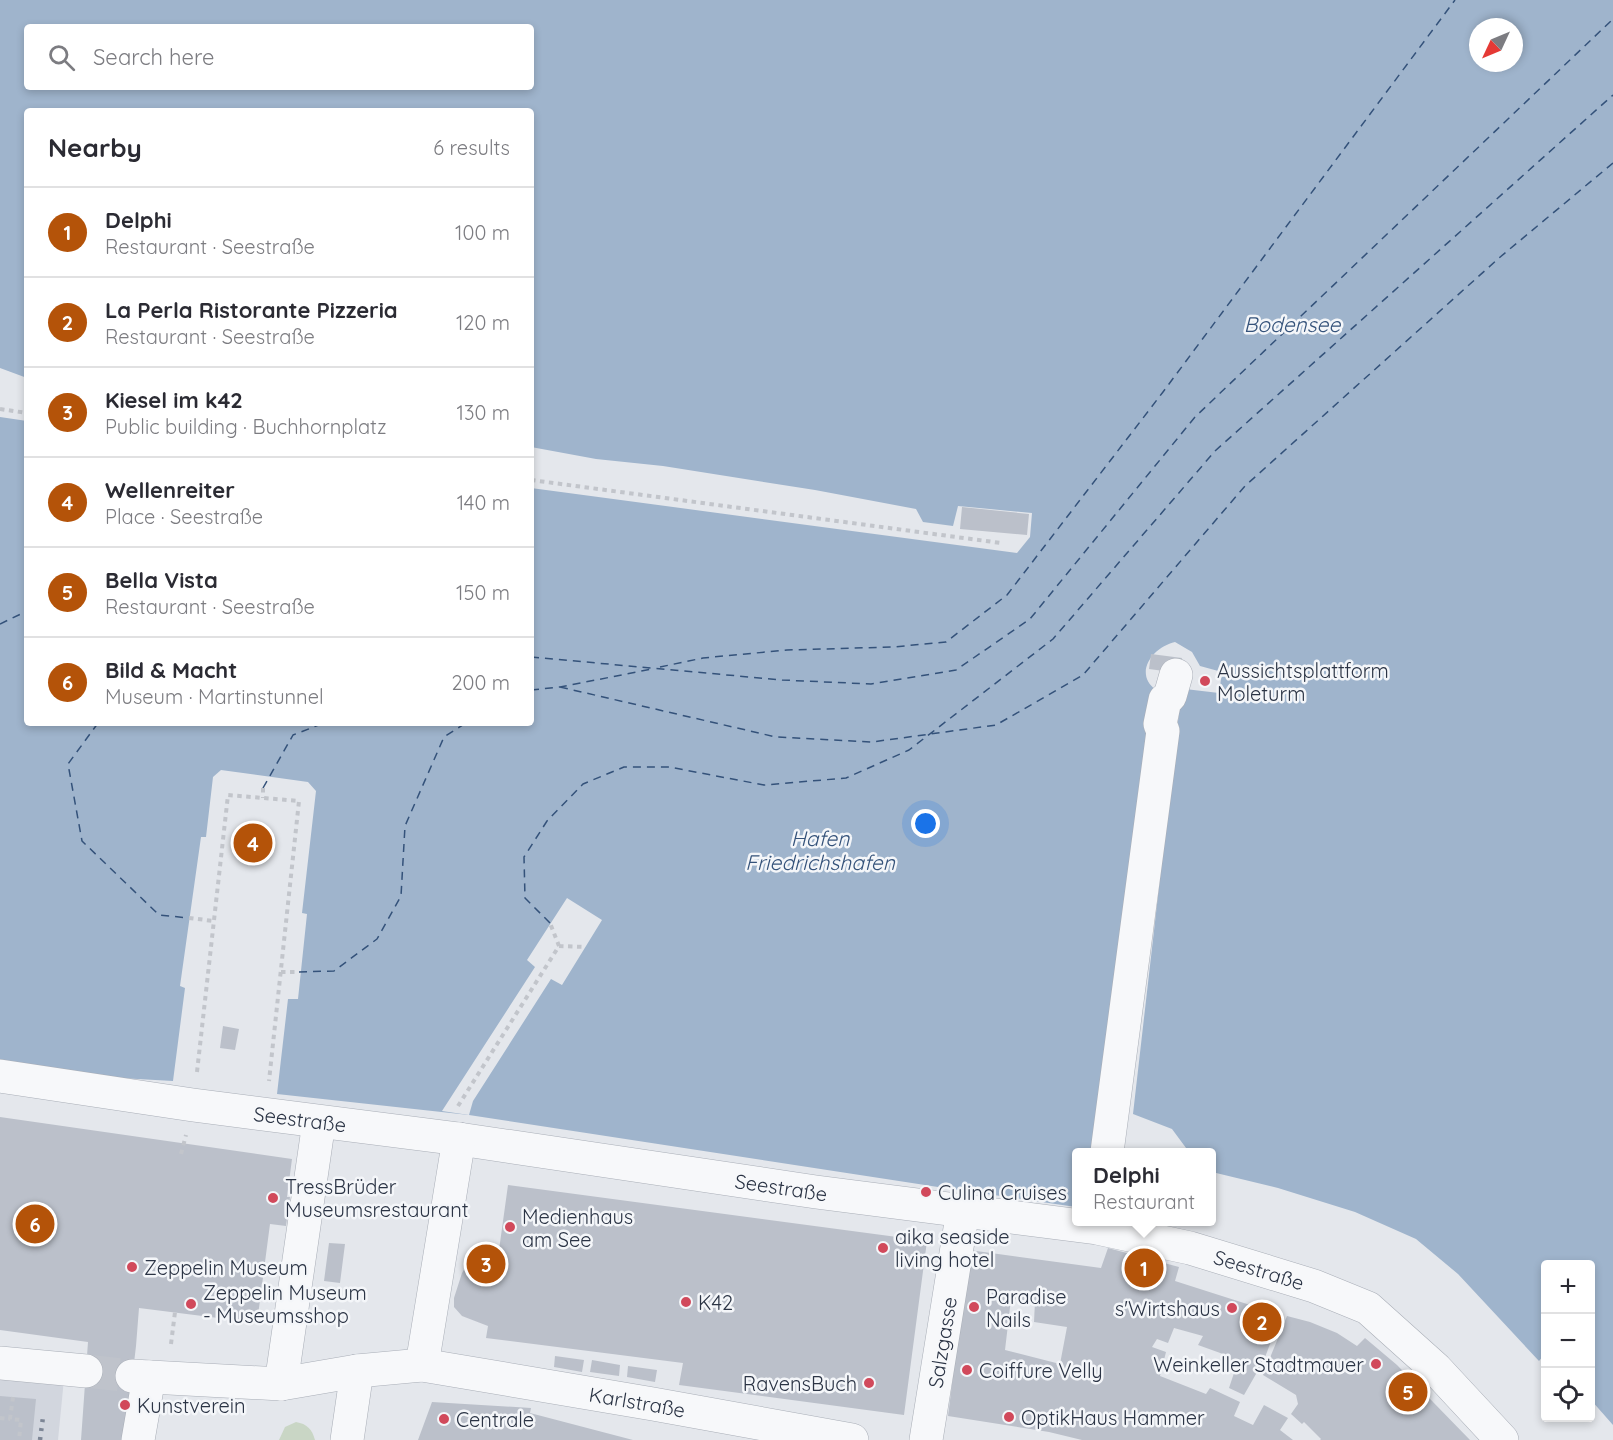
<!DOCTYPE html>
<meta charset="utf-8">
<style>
:root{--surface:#fff;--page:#f2f2f3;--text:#2b2b33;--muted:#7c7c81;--line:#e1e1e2;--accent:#b45309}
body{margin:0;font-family:Quicksand,sans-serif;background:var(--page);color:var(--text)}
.controls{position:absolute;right:18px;bottom:18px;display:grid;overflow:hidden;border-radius:6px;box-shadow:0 3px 9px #0003}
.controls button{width:54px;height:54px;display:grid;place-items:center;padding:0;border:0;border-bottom:2px solid var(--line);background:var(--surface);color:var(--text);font:30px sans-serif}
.compass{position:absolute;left:1469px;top:18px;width:54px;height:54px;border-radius:50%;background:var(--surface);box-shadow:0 3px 9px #0003;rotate:226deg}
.you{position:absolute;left:926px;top:824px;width:21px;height:21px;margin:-15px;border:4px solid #fff;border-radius:50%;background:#1a73e8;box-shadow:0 0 0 9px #1a73e833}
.badge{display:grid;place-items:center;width:39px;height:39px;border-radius:50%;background:var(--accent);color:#fff;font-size:20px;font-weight:700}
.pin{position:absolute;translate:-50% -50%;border:3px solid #fff;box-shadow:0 2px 6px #0006}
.popup{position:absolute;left:1072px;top:1148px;width:144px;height:78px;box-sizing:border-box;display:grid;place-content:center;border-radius:6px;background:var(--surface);filter:drop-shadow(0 2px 4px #0005);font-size:20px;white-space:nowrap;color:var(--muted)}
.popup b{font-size:22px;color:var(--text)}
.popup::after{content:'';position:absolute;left:50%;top:100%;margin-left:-12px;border:12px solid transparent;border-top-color:var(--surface)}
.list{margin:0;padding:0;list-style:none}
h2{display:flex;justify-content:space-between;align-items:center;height:78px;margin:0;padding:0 24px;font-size:26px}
h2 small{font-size:20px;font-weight:400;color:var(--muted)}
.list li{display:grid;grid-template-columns:39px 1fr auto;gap:18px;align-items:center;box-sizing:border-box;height:90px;padding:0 24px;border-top:2px solid var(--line)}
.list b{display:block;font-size:22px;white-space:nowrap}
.list p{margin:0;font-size:20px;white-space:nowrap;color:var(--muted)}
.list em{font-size:20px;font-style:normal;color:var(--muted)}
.icon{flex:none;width:33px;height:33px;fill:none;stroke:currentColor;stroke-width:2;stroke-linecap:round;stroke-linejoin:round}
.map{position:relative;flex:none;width:1613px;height:1440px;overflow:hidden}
.search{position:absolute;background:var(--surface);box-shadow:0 3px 9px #0003;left:24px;top:24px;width:510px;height:66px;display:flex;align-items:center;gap:15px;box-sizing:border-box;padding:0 21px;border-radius:6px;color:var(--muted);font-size:22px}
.panel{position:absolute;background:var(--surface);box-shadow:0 3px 9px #0003;left:24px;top:108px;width:510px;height:618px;border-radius:6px}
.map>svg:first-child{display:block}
.built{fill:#d2d6de}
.green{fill:#c9d6c5}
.water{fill:#9fb4cc;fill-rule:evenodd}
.pier{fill:#e4e7ec}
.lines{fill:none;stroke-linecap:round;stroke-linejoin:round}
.ferry{stroke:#34527a;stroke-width:1.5;stroke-dasharray:8 6;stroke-linecap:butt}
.building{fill:#bbc0ca;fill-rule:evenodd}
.street-tunnel{stroke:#bfc3cb;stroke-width:33;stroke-dasharray:33 16;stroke-linecap:butt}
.street-casing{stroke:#a9aeb7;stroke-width:34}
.path{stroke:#c2c5cb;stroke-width:4;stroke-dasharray:4.5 4.5;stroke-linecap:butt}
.street{stroke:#f7f8fa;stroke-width:33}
.rail{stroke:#7d8696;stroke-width:4.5;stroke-dasharray:3 6;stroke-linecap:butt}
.poi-dot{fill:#d1495b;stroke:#f4f6f9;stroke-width:2}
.labels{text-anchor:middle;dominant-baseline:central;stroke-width:5;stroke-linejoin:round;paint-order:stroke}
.poi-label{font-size:20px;fill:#2b3445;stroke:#f4f6f9;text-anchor:start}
.street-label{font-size:20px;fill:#2b3445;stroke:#f4f6f9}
.water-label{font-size:21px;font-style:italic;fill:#34527a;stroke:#f4f6f9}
</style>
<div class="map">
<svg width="1613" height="1440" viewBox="0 0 1613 1440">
<rect width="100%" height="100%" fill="#e4e7ec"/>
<path class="built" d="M0 1373 64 1379 58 1440H0Z"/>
<path class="green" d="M296 1422C307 1424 312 1429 315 1440H279L285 1427Z"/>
<path class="water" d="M0 0H1613V1425L1591 1400 1590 1264H1546L1545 1354 1539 1361 1458 1274 1416 1239 1355 1212 1278 1188 1212 1172V1152H1189L1172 1129 1133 1114 1181 695 1185 689 1219 693 1222 672 1200 666 1192 652 1175 642C1153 647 1133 673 1156 690L1104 1152H1076V1207L938 1187 469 1115 277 1094 288 999H298L307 914 302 913 316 791 308 782 221 770 213 777 206 837H201L180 986 185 988 173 1081 120 1078 0 1062V417L27 421V723H531V488L1017 553 1030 537 1032 513 958 506 953 526 923 522 916 509 815 490 663 466 596 459 531 447V111H27V378L0 368ZM27 27H531V87H27ZM1478 27H1514V63H1478Z"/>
<path class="pier" d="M567 898 602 920 562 985 551 979 473 1101 469 1115 442 1111 535 967 527 960Z"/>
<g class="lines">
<path class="ferry" d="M0 624 27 611
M531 657 782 680 871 684 956 670 1030 619 1195 417 1613 19
M660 667 703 658 787 650 893 647 946 642 1007 595 1163 392 1455 0
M560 687 776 737 872 742 996 725 1083 675 1245 486 1499 258 1613 163
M531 690 560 687 652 669
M98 723 68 764 82 841 159 915 189 918
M263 788 293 735 324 723
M550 923 525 898 524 857 547 821 583 784 624 767H669L764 785 846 778 909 750 1053 639 1215 451 1613 95
M299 972 334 971 377 939 401 896 405 826 444 737 466 723"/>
</g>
<path class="building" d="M962 507 1029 514 1027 535 960 529Z
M1151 654 1182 658 1179 673 1149 669Z
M223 1026 239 1029 235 1050 220 1048Z
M0 1117 292 1159 287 1197H290L286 1226 270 1224 257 1323 139 1308 136 1346 125 1440H81L88 1342 0 1330Z
M508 1185 927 1241 904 1415 679 1385 683 1363 486 1338 488 1326 462 1316 454 1307V1298L462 1273 468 1263 482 1251 499 1250Z
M329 1243 345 1244 340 1283 324 1281Z
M1108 1248 1179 1267 1175 1281 1281 1315 1264 1360 1244 1395 1229 1388 1234 1373 1218 1364 1223 1354 1198 1345 1203 1336 1174 1328 1168 1343 1157 1339 1152 1347 1166 1352 1160 1376 1206 1394 1210 1388 1240 1402 1234 1416 1253 1425 1264 1405 1288 1418 1280 1430 1293 1440H1082L1049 1432 948 1416 969 1250 1101 1268ZM1011 1299 1035 1301 1034 1322 1067 1327 1060 1364 1005 1350Z
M1287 1316 1310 1322 1337 1333 1357 1346 1365 1338 1397 1365 1470 1440H1320L1321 1439 1304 1422 1302 1424 1291 1414 1298 1404 1296 1395 1263 1375Z
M555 1356 584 1360 582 1372 554 1367Z
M592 1360 620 1365 619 1376 590 1372Z
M628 1366 657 1370 655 1382 627 1377Z
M0 1396 36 1399 32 1440H0Z
M432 1402 531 1408 530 1413 633 1440H418Z"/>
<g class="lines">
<path class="street-tunnel" d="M86 1371 132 1376"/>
<defs>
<g id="street">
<path id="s1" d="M0 1076 193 1105 459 1139 816 1192 1097 1228 1190 1248 1314 1286 1368 1308 1436 1369 1502 1440"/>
<path d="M1107 1152 1163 731 1160 724 1165 700 1170 696 1176 675"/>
<path d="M0 1363 86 1371"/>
<path d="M422 1365 459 1139"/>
<path id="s2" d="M132 1376 281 1384 357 1371 422 1365 653 1404 852 1440"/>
<path d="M281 1384 319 1122"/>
<path d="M138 1440 149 1377"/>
<path d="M347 1440 357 1371"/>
<path id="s3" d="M926 1440 963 1210"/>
</g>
</defs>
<use href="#street" class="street-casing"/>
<path class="path" d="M0 409 27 413
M531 480 1001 543
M263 788V798
M189 918 214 921
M559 946 585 947
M281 972H299
M197 1072 228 795 299 801 269 1081
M458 1106 559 946 550 923
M181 1154 186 1135
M171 1344 175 1312
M13 1397 10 1419 21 1420 19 1440
M0 1418 10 1419"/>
<use href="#street" class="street"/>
<path class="rail" d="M40 1440 43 1417"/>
</g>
<g class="poi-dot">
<circle cx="1205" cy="681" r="6"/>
<circle cx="926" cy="1192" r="6"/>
<circle cx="273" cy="1198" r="6"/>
<circle cx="510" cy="1227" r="6"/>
<circle cx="883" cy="1248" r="6"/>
<circle cx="132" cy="1267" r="6"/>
<circle cx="686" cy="1302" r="6"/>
<circle cx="191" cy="1304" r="6"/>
<circle cx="974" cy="1307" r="6"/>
<circle cx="1232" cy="1308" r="6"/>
<circle cx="1376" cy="1364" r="6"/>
<circle cx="967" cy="1370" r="6"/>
<circle cx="869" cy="1383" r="6"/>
<circle cx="125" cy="1405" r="6"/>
<circle cx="1009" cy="1417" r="6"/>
<circle cx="444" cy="1419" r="6"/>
</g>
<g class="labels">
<g class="poi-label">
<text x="1217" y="670">Aussichtsplattform<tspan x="1217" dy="23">Moleturm</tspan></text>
<text x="285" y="1186">TressBrüder<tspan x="285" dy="23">Museumsrestaurant</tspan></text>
<text x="938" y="1192">Culina Cruises</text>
<text x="522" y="1216">Medienhaus<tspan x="522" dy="23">am See</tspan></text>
<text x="895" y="1236">aika seaside<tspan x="895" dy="23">living hotel</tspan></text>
<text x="144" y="1267">Zeppelin Museum</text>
<text x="203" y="1292">Zeppelin Museum<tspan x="203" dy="23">- Museumsshop</tspan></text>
<text x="986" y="1296">Paradise<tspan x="986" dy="23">Nails</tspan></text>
<text x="698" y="1302">K42</text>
<text x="1220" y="1308" text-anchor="end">s'Wirtshaus</text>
<text x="1364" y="1364" text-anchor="end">Weinkeller Stadtmauer</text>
<text x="979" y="1370">Coiffure Velly</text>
<text x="857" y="1383" text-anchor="end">RavensBuch</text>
<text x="137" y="1405">Kunstverein</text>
<text x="1021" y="1417">OptikHaus Hammer</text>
<text x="456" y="1419">Centrale</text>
</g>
<g class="street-label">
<text stroke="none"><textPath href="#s1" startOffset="303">Seestraße</textPath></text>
<text stroke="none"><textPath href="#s1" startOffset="789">Seestraße</textPath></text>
<text stroke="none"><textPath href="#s1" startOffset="1275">Seestraße</textPath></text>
<text stroke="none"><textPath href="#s3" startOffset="99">Salzgasse</textPath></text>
<text stroke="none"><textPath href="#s2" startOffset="510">Karlstraße</textPath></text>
</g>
<g class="water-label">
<text x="1292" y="324">Bodensee</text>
<text x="820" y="838">Hafen<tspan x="820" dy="24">Friedrichshafen</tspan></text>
</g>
</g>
</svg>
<div class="controls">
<button>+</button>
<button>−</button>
<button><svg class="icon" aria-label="locate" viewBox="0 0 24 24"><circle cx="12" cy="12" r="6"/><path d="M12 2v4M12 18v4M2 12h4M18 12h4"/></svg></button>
</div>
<svg class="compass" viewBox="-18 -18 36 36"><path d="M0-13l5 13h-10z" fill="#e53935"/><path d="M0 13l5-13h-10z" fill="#7c7c81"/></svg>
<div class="you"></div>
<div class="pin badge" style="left:1144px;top:1268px">1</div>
<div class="popup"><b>Delphi</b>Restaurant</div>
<div class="pin badge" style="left:1262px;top:1322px">2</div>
<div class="pin badge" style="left:486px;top:1264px">3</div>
<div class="pin badge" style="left:253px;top:843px">4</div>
<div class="pin badge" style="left:1408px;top:1392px">5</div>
<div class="pin badge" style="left:35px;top:1224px">6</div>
<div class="search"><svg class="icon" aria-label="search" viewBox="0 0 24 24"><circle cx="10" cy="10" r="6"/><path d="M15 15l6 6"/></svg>Search here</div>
<section class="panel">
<h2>Nearby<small>6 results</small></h2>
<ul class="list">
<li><span class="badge">1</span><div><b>Delphi</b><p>Restaurant · Seestraße</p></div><em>100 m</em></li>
<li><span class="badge">2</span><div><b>La Perla Ristorante Pizzeria</b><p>Restaurant · Seestraße</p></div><em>120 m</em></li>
<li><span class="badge">3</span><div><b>Kiesel im k42</b><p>Public building · Buchhornplatz</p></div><em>130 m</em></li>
<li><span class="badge">4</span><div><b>Wellenreiter</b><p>Place · Seestraße</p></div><em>140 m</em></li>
<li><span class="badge">5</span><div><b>Bella Vista</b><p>Restaurant · Seestraße</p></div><em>150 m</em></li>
<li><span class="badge">6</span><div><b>Bild &amp; Macht</b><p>Museum · Martinstunnel</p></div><em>200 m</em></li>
</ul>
</section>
</div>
